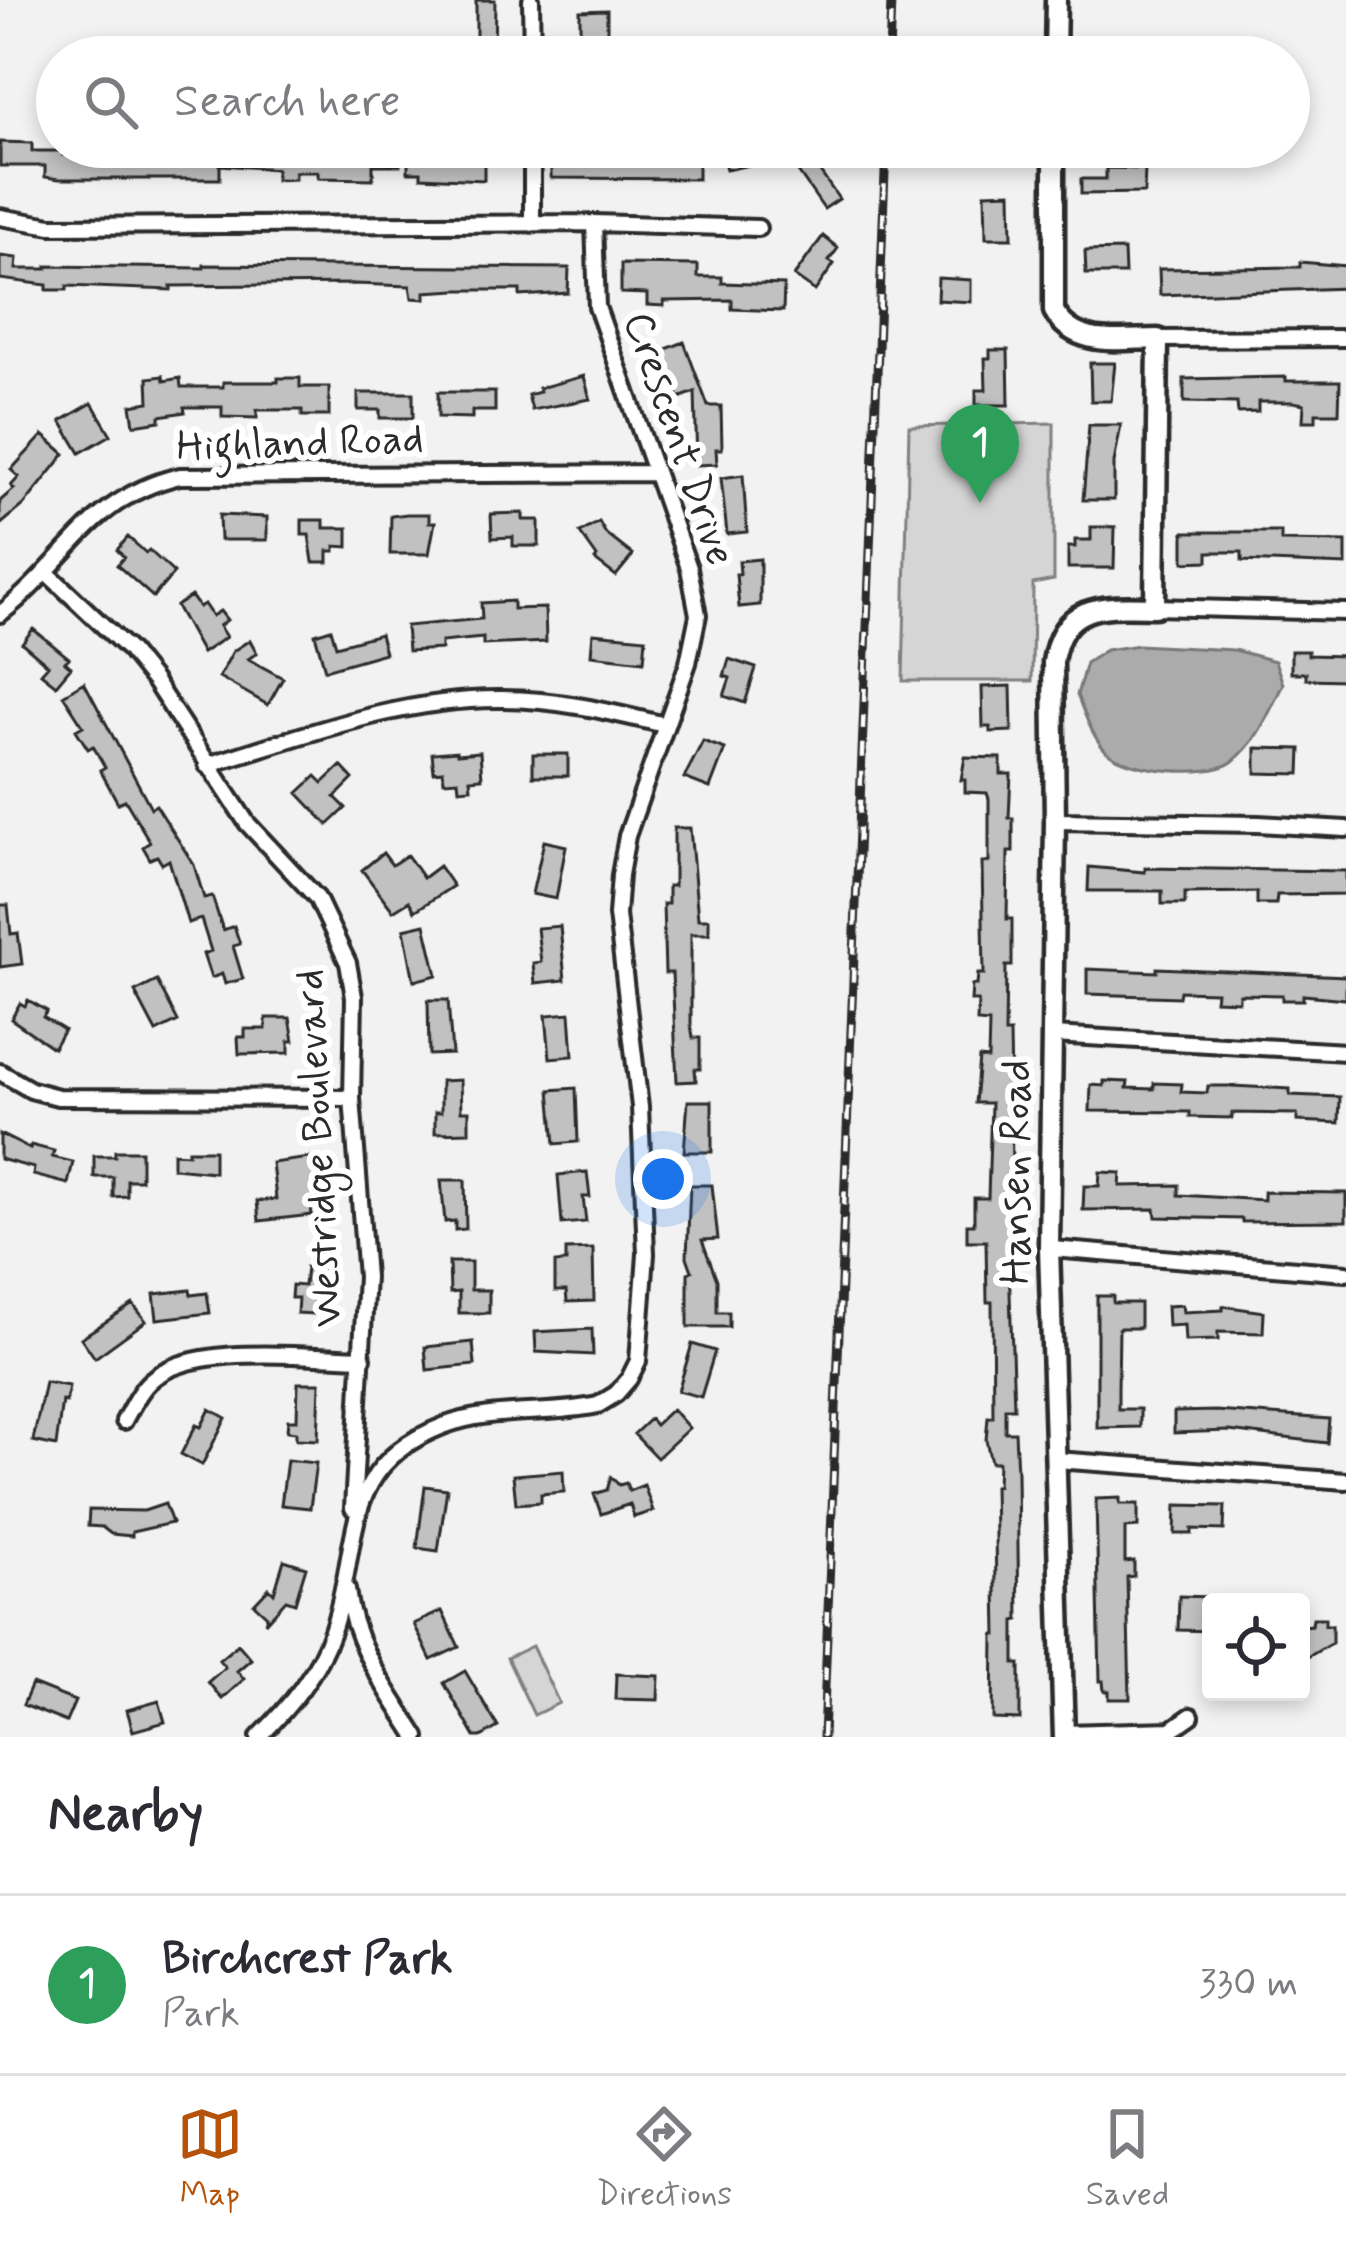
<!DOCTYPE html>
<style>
:root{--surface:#fff;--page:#f7f7f7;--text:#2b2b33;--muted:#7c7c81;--line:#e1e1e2;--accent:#b45309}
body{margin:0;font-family:Mynerve,sans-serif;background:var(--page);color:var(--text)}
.controls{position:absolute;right:36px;bottom:36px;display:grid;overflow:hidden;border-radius:12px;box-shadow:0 6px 18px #0003}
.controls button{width:108px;height:108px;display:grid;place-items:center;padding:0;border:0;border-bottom:3px solid var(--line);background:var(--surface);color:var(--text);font:60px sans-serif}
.you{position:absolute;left:663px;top:1179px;width:42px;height:42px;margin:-30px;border:9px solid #fff;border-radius:50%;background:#1a73e8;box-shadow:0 0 0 18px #1a73e833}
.badge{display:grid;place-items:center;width:78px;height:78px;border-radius:50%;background:var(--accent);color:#fff;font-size:39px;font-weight:700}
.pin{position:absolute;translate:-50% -99px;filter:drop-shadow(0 3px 6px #0008)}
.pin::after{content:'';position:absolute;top:63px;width:42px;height:36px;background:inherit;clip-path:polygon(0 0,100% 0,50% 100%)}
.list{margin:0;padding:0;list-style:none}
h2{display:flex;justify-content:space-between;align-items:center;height:156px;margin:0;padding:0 48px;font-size:51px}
h2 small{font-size:39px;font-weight:400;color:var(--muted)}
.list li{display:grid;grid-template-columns:78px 1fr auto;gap:36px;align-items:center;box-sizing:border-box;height:180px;padding:0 48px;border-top:3px solid var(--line)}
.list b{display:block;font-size:45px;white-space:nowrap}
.list p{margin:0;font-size:39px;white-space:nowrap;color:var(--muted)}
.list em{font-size:39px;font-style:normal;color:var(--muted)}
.icon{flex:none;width:66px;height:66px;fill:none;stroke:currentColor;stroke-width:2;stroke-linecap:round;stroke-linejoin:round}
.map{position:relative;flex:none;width:1346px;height:1737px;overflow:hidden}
.search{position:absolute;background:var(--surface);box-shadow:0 6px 18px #0003;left:36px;right:36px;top:36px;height:132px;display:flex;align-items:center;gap:30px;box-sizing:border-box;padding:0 42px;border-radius:66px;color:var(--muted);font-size:45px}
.sheet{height:336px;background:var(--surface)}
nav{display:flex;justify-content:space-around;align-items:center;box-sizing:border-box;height:168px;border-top:3px solid var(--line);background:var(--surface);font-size:33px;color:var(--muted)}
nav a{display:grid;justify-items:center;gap:6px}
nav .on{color:var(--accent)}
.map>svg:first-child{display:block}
.green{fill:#d5d5d5;stroke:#808080;stroke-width:3}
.water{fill:#ababab;stroke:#787878;stroke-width:3}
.building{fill:#c1c1c1;stroke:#2b2b2b;stroke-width:3}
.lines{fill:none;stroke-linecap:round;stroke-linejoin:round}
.street-casing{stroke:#2b2b2b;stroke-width:22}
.secondary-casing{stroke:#2b2b2b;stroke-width:27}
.street{stroke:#fff;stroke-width:14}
.secondary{stroke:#fff;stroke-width:18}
.rail-casing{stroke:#2b2b2b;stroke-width:9}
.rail{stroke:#fff;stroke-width:4.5;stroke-dasharray:14;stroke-linecap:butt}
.labels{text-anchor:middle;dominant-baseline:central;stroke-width:12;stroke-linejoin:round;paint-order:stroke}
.street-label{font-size:42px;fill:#2b2b2b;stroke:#fff}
</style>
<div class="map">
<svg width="1346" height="1737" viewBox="0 0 1346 1737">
<rect width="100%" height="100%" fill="#f2f2f2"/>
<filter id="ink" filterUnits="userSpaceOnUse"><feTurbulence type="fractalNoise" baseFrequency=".00833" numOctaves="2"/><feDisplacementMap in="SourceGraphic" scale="24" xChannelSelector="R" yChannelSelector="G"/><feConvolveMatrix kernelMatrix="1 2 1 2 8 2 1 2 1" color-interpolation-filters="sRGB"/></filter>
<g filter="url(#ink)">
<path class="green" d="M1054 423V580L1033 584 1032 681H903L909 426Z
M532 1646 559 1703 534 1715 507 1658Z"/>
<path class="water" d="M1138 645 1234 650 1275 661 1283 684C1269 713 1258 742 1232 762 1209 779 1128 771 1107 752 1093 739 1084 712 1077 695L1086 663 1106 650Z"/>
<path class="building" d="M476 0H495L494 55 476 56Z
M607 10V47H583V56H567V36H580V11Z
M0 142 32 143V151H63V155H77L78 161 101 160V154L206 159V147H285V155L358 156V147H400V165H373V179L318 178V172H295V179L276 180V169L220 165V179H59L45 177V166H0Z
M462 147H504V163H484V180L421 177V172H408V155L462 157Z
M614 147H704V162H698V179L551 178V158H564V153H614Z
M735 147H770L773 160 726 170 722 152Z
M809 156 839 199 824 209 794 166Z
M1106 168 1145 169 1144 193 1081 194V179H1106Z
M1011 192 1012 238H986L985 193Z
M823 236 838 248 829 261 834 264 815 291 794 276Z
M1124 250 1125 274H1086L1085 251Z
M0 256 17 258 16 269H47V266L204 268V265L569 268 568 293 520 296V290H457L425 292V299L412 298 410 286 354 284 171 286V290L67 286V290H47V285L0 279Z
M1300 262 1346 266V288L1160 295 1159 269 1300 267Z
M621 264 698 265V277H722V283L784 285 783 311 732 309V300L664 301V306L647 305V294L621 293Z
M938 278 971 280V302L937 300Z
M684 342 708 406H721L722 449H716L717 464 697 465 695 392 679 398 661 351Z
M990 350H1008L1009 405H976V390H986L985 358H990Z
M1090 363H1115L1111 401H1091Z
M163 376 164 381 180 378 181 387H223V382H278V378H300V387H329V416H302V410H257V418L222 417V407H184L185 412 160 416V421L134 425 131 405 149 402 148 378Z
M584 376 590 399 532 410 528 395 540 392 539 388Z
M1286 377V381H1340L1339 413H1316V421H1303L1304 404 1293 402H1258V412L1238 413 1237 403 1184 402V379Z
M438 392H495V411H472V418L438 417Z
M358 393H413V418H380V410H358Z
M92 403 111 435 80 453 61 421Z
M1089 425H1121L1114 463V500H1083Z
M43 435 65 454 24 505 0 525V501L14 489 11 486 19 477 11 470Z
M743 475 747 532 727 534 721 478Z
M523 513V520H539V546H513V537L492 538 491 514Z
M407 514H429V522H435L429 554H390L391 516Z
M219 515 267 517V540H220Z
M302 520H324V528H348V547L335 546V551H328V562H313L309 535H302Z
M599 522 606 534 633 555 616 576 595 560 597 557 580 533Z
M1091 527H1115L1114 568H1068V547H1075V540H1091Z
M1184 532H1281V541L1346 542V565L1242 561V552H1208V561L1184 562Z
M128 537 146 553 149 550 174 573 153 597 117 565 124 557 117 550Z
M760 559V605L739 607 736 574H740L739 561Z
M191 596 199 607 204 604 212 616 220 611 227 620 219 626 226 637 202 653 176 606Z
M513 601V609L545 608 546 642 483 645V638L441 642V649L408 651 406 626 482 619 481 603Z
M33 629 69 658 65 662 71 667 56 685 41 673 48 665 22 643Z
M331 629 336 646 380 634 385 653 325 670 315 634Z
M593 633 646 638 644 661 591 655Z
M250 640 257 653 248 659 283 678 268 705 219 677 233 651Z
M1291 651H1308V655L1346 656 1345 680 1306 679V673H1291Z
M729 659 756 668 745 703 724 696 730 678 724 676Z
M84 682 151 808 156 805 194 865 204 898 212 896 223 930 234 926 240 944 233 946 243 979 225 984 222 974 211 978 203 954 211 951 201 919 188 923 169 860 162 864 157 856 150 859 143 847 150 842 125 800 118 803 100 770 105 767 93 746 88 749 76 730 83 726 63 695Z
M1011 686 1012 731 990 732V727H983L982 687Z
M703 741 725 749 710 788 684 778Z
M1256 748 1301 749 1300 774 1256 773Z
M457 751V754L480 752 482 778 470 779 471 788 459 789 458 780 444 781 443 771 434 772 432 753Z
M533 754H568V776H533Z
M965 757 1001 758V774H1011L1009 818H1013V852H1008L1007 919H1012V966H1006L1005 1033H1010L1011 1084 1013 1264H1009L1014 1408H1005V1432H1015L1017 1472 1019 1620 1015 1621V1664H1020V1720L993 1719 994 1635H997L994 1486H997L998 1462H991L986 1440 988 1417H993L992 1302H987L986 1241H967V1224H974V1198H988L991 1103H975L979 1058 988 1059 989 1023 977 1022 978 1001H971L972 985H977L978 974H984L982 862H989V799L987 793 965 792V780H961Z
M341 766 353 779 335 797 346 808 328 825 298 793 316 776 323 783Z
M674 828H690L698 919H709V934H691V1025L693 1038H700V1069H695L696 1081 677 1082 672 973H665L663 904H668V886H674Z
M544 841 566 846 556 899 532 894Z
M383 853 392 865 407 855 423 878 439 866 453 886 415 911 409 901 393 911 362 870Z
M1089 867 1145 872V868L1346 871V894L1277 895 1276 904H1257V892L1185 893V904H1162V891H1088Z
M0 905H8L11 934 18 933 22 964 0 967Z
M425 924 437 975 414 981 404 929Z
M560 926 565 980 535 983 533 963 541 962 537 928Z
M1157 968 1346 976V999L1303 995V1000H1282V995L1239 994V1001L1215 1000 1216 992 1180 991 1179 997 1087 994V969L1157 972Z
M157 981 178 1021 156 1032 135 992Z
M28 1000 47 1011 43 1017 64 1030 53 1048 11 1019 20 1003 25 1006Z
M428 1000H448L452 1054 429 1055Z
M570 1013 573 1056 550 1058 546 1015Z
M266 1018H290L294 1041H289V1053L239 1054 238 1037H245V1029H266Z
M460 1080 461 1111H469V1132L435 1133V1112H441V1081Z
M1104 1081 1128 1082 1127 1088 1154 1089V1083L1182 1084 1181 1092 1207 1093 1208 1086H1232L1290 1089V1095L1340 1097 1339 1123 1297 1121V1114L1232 1113V1118L1190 1117V1112L1090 1111 1091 1085 1104 1086Z
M576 1088 578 1142 555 1144 550 1090Z
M688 1101H712V1152H684Z
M0 1134 30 1149 31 1145 54 1151 52 1157 73 1162 68 1184 33 1175 34 1168 0 1159Z
M188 1150H214V1172L173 1168V1153L188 1154Z
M115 1151H141V1180H127V1196L113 1197V1177H94V1156H115Z
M317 1157 319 1176 315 1177 317 1197 310 1198 312 1215 259 1221 257 1201 276 1199 272 1163Z
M587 1172 590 1197H583L586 1222 562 1224 558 1175Z
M1100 1172 1121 1173 1120 1186 1179 1185V1195L1264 1200V1192L1346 1193V1221L1242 1222V1219L1156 1217 1155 1209 1083 1210 1084 1186H1099Z
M441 1180H465L466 1229 455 1230V1221L445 1222Z
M690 1185H712L718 1239 702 1240 717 1280V1312H729V1327H688V1273L692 1271 687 1257Z
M593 1249 594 1301 567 1302 566 1291H555V1263L566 1262V1250Z
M449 1262H471V1290H489V1313H459V1292L450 1293Z
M306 1267 326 1269 324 1299H314L313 1314 297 1313 298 1298H291L292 1285 304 1286Z
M190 1290 191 1295 207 1293 210 1313 157 1319 154 1294Z
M1097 1296H1113V1303H1140V1328H1119L1118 1390V1409H1140V1427L1097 1428Z
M133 1304 146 1321 95 1358 81 1338Z
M1182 1305 1183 1312 1223 1310V1306L1264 1312 1263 1333 1218 1332V1340L1185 1341 1184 1325 1168 1326 1167 1306Z
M592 1329 593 1355 536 1352 535 1332Z
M473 1342 475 1365 427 1370 425 1347Z
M692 1344 715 1351 701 1397 678 1391Z
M45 1382 69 1386 66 1402 62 1401 56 1446 33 1441Z
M298 1383H320L318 1440 296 1439V1432L287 1431 288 1420H297Z
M210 1409 226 1418 202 1465 181 1454 196 1425 201 1427Z
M672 1409 689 1428 657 1458 634 1434 650 1419 655 1425Z
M1216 1411 1329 1419 1327 1443 1229 1431 1174 1433V1412Z
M287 1460 316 1463 310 1508 281 1505Z
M563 1471 564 1492 541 1494V1502L516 1504 513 1475Z
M611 1477 619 1485 626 1483 629 1491 644 1485 653 1511 634 1517 630 1504 601 1514 594 1494 607 1490Z
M425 1486 447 1489 438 1551 417 1548Z
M1120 1498V1504H1138V1527L1125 1528V1562L1134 1561V1576L1127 1577 1130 1699H1109V1691H1104L1103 1681H1100L1096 1499Z
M165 1504 172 1523 132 1532V1536L111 1534 102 1527 88 1526 89 1510 144 1511Z
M1176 1505 1225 1506 1224 1530 1192 1529V1534H1175Z
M284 1560 306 1567 295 1603 286 1600 265 1623 267 1616 254 1604 269 1588 274 1593Z
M1179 1596 1211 1597V1631L1178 1630Z
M442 1611 459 1647 431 1660 414 1624Z
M1313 1618H1325V1625H1332V1643L1301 1661V1626L1312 1625Z
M238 1644 251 1659 237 1671 244 1679 222 1699 208 1682 225 1667 219 1660Z
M465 1671 498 1727 481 1737H475L444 1683Z
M616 1674 659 1676 658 1700 615 1699Z
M32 1684 75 1701 66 1722 23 1705Z
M159 1701 165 1722 133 1731 127 1710Z"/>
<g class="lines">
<defs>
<path id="street" d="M531 0 532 57
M532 147V224
M0 217 51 226 594 223 758 228
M1158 339 1346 338
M46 572 129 650 154 681 247 823 317 898 348 963 354 997 352 1098 366 1277 353 1508
M1155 607 1346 612
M0 614C68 562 89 497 180 476L653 473
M207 765C303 736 401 698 502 699 558 699 611 712 665 725
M1055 821 1258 824 1346 829
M1053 1035 1346 1052
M0 1072 31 1090 58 1097 352 1098
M1052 1249 1346 1273
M124 1421C131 1408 139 1391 150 1381 192 1342 308 1357 363 1358
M1056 1460 1346 1481
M347 1590C354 1647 387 1689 417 1737
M1064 1733 1171 1730 1191 1716
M259 1737C290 1706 318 1673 332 1631 362 1544 337 1467 443 1426 491 1407 548 1416 598 1405L616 1394 629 1379 638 1361 646 1254 640 1107 617 915 620 875 627 836 688 663 698 615 689 568 597 307 594 223"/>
<path id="secondary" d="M1055 57 1056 0
M1054 147V311C1075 349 1121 339 1158 339L1155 607C1105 606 1062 601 1053 662L1055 821 1049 1247 1064 1737"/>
</defs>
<use href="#street" class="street-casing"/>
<use href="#secondary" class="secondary-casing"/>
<use href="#street" class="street"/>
<use href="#secondary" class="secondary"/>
<defs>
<path id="rail" d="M889 57 891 0
M823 1737 886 147"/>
</defs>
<use href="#rail" class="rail-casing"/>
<use href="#rail" class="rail"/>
</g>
</g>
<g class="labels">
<g class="street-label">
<text transform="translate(678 439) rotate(71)">Crescent Drive</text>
<text transform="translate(300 444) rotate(-2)">Highland Road</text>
<text transform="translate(320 1148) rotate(-93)">Westridge Boulevard</text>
<text transform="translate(1017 1172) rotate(-90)">Hansen Road</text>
</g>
</g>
</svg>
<div class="controls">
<button><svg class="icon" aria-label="locate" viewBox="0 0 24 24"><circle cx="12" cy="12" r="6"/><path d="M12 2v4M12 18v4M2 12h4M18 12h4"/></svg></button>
</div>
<div class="you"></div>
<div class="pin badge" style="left:980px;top:503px;background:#2e9e5b">1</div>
<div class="search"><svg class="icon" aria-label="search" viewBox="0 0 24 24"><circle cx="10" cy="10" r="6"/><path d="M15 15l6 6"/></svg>Search here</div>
</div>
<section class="sheet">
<h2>Nearby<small></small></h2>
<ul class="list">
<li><span class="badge" style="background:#2e9e5b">1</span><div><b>Birchcrest Park</b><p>Park</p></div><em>330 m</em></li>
</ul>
</section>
<nav>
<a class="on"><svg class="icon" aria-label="map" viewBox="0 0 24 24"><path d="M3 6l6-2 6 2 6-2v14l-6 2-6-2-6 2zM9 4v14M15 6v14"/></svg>Map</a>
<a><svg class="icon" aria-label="directions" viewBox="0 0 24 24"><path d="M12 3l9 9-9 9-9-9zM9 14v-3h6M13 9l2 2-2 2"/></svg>Directions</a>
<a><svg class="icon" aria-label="saved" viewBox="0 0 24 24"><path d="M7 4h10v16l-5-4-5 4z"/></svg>Saved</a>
</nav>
